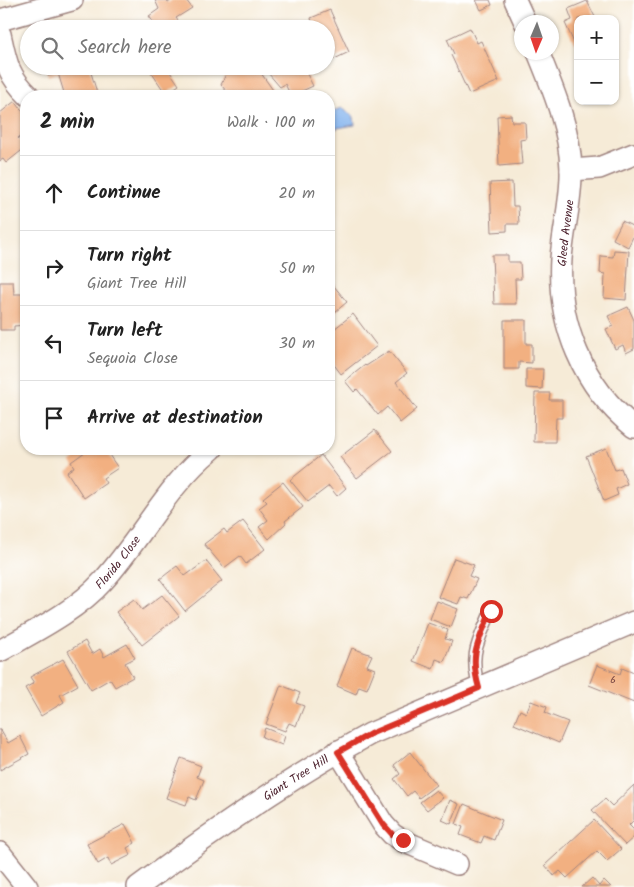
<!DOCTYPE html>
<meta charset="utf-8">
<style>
:root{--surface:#fff;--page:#f2f2f2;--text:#222;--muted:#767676;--line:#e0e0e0}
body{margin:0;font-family:Kalam,sans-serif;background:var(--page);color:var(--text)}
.controls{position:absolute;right:15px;top:15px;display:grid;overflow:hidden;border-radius:10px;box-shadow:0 1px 4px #0004}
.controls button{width:45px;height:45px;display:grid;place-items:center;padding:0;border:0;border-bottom:1px solid var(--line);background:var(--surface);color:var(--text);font:25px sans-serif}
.compass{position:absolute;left:514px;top:15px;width:45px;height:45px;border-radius:50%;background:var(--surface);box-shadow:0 1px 4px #0004;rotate:182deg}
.stop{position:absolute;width:15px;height:15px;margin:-11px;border:4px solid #d93025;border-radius:50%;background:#fff}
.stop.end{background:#d93025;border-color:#fff;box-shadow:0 1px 5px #0008}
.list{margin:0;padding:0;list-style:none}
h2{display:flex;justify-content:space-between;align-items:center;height:65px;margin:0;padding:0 20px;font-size:21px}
h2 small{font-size:16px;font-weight:400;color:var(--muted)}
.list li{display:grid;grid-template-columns:32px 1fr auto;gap:15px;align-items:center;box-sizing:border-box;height:75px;padding:0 20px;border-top:1px solid var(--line)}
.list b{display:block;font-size:19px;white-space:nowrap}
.list p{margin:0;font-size:16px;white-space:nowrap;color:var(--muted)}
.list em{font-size:16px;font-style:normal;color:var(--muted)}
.icon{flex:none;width:28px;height:28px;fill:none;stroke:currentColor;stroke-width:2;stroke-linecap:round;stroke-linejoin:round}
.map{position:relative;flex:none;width:634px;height:887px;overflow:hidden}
.search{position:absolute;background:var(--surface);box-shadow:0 1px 4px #0004;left:20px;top:20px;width:315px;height:55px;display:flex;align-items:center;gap:12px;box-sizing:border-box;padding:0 18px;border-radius:28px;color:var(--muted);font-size:19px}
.panel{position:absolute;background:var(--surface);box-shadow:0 1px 4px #0004;left:20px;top:90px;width:315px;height:365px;border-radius:20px}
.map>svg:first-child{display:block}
.water{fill:#82b2ed;stroke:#66688c}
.building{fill:#f2b081}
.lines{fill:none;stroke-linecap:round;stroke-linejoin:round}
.service-casing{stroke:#a08581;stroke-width:14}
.minor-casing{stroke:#a08581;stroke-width:24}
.service{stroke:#fff;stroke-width:11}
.minor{stroke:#fff;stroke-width:21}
.route{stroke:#d93025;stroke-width:6}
.labels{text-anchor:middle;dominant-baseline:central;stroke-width:4;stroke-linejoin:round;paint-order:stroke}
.number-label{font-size:10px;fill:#744340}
.street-label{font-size:12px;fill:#4a1f2b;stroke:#fff}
</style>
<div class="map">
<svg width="634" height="887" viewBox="0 0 634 887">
<rect width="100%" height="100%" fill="#fff"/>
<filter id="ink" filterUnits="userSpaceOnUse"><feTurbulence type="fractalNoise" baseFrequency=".02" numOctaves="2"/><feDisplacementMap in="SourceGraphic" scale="10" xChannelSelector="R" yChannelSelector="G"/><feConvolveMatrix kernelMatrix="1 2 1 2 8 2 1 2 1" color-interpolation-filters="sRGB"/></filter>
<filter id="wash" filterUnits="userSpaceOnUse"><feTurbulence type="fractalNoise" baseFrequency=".0096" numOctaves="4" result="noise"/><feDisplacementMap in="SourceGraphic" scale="20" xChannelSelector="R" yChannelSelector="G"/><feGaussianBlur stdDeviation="1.12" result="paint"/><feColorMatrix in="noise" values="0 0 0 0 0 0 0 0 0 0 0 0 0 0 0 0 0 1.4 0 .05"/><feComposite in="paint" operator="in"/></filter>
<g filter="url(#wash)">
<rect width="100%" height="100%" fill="#f6ebd7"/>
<path class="water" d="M342 108 354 117 355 125 337 128 329 132V113Z"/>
<g id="blocks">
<path class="building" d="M155 0H166L168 3 172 0H186L192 8 176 18 184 29H166L164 26 158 29 149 16 159 9Z
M476 0H490L492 5 481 10Z
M587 1 596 19H578V41L574 43 565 23 572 20 568 9Z
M330 10 349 52 326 63V29H297L312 22 311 18Z
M470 28 477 43 481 41 499 81 469 94 451 55 454 54 447 39Z
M45 66H89L98 96H65L58 73 48 76Z
M147 66H166L179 85 166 94Z
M237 66H256L275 93 274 96 229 94 221 85 226 74Z
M262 66H319L306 72 313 86 291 96 285 84 280 87Z
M15 101 26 116V132L18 138 26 147 6 163 3 159 0 161V113Z
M511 115 512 122H525L526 139 520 140 522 164 499 166 497 116Z
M512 182 513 206H518L519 224H507V231L492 232 490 183Z
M622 221 634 227V235L628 247 613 239Z
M614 250 629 251 626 300 604 298 605 274 600 273 601 256 613 257Z
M492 255H508V262H520L521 279H515L516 304H494Z
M329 280 347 302 329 317Z
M0 282H13L14 294H26V325L14 326V330H0Z
M628 307 634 320V349L626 353 623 345 615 349 606 329 613 326 608 316Z
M353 314 377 346 341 374 329 358V333Z
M504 320H526V344H532V363L519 362V369H504Z
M389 351 407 373 396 382 417 409 400 423 387 407 378 415 357 389 354 392 345 381 365 365 366 366Z
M526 369H543L542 389 526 388Z
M535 393H550L549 400H562V418H556L555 442H534Z
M375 430 392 451 357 478 340 457Z
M606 448 615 470 621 468 627 484 616 489 618 495 604 501 586 456Z
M89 449H105L118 468 103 478 106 483 84 498 67 472 74 467 71 462Z
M321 455 346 488 337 496 329 486 308 502 290 480Z
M283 482 303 507 285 521 286 523 269 539 259 527 268 520 259 508 267 502 263 498Z
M243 521 265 549 246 564 240 556 224 568 204 544 224 529 227 533Z
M454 558 474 565 469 576 477 579 468 599 461 597 458 604 438 597Z
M206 561 222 581 185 611 160 579 177 566 185 576Z
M162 595 179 616 142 645 116 612 134 599 142 610Z
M437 601 458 609 451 627 430 619Z
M428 623 448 630 445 639 452 641 444 662 436 659 433 669 413 661Z
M85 641 92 654 100 649 104 657 127 644 135 658 125 663 133 677 115 687 110 679 91 690 68 651Z
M352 648 372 655 367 666 375 669 367 689 359 686 356 694 337 686Z
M63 659 78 685 60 695 64 702 41 716 25 688 34 683 30 677Z
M597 665 620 674 622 668 634 673V703L589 685Z
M281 685 300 693 296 703 304 706 296 726 289 723 285 731 266 724Z
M531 701 547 707 545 713 568 722 559 743 514 724 520 710 526 713Z
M265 728 285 736 282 745 262 737Z
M0 729 8 743 20 736 29 754 0 770Z
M410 752 436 785 419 798 413 791 407 796 394 779 400 774 394 765Z
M181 758 201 766 197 777 204 780 196 800 189 797 186 805 166 798Z
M634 785V820L629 825 634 830V837L625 845 592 810 605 799 612 806Z
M436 790 443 798 427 810 420 802Z
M450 800 459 804 451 824 442 820Z
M464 804 502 820 494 840 484 836 481 843 460 835 463 827 456 824Z
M594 820 621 849 607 861 597 851 567 878 560 871 554 876 545 865Z
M125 824 135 843 127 848 131 855 111 865 108 858 98 864 87 844Z
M592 878 599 886 604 880 611 887H582Z"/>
</g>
</g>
<g filter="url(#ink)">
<use href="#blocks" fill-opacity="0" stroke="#a08581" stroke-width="1"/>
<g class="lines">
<defs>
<path id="service" d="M479 688C469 653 478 643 491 611"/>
<g id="minor">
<path d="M515 0 525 22"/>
<path d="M0 20 72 0"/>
<path d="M0 34C6 62 8 76 29 96"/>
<path d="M538 52C553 89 570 129 571 169 572 200 563 229 561 259 557 323 583 387 634 427"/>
<path d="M571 170 599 168 634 154"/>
<path id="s1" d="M0 651C35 631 76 611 103 581 142 538 167 485 212 449"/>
<path d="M338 751 383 824 392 834 403 841 457 864"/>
<path d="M0 853 27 887"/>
<path id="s2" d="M138 887C212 832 289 778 370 734L634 622"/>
</g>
</defs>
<use href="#service" class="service-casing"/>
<use href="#minor" class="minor-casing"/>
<use href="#service" class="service"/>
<use href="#minor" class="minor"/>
</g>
</g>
<g class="lines" filter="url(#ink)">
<path class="route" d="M403 840 392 834 383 824 338 752 370 734 479 688C469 653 478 643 491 611"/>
</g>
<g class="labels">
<g class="number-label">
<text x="613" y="680">6</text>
</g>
<g class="street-label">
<text transform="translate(566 233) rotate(-83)">Gleed Avenue</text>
<text stroke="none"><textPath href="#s1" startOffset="149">Florida Close</textPath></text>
<text stroke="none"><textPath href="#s2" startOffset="192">Giant Tree Hill</textPath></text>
</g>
</g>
</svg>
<div class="controls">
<button>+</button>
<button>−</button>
</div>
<svg class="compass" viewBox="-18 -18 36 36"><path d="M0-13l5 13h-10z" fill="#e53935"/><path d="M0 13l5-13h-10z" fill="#767676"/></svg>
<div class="stop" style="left:491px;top:611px"></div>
<div class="stop end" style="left:403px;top:840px"></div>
<div class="search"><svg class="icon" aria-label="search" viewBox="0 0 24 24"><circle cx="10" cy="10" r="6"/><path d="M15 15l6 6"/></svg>Search here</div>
<section class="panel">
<h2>2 min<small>Walk · 100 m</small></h2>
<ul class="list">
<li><svg class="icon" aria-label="ahead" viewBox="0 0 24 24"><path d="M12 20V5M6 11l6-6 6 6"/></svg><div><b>Continue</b></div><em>20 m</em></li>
<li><svg class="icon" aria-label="right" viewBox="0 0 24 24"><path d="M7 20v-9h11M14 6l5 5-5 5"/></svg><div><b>Turn right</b><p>Giant Tree Hill</p></div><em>50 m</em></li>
<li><svg class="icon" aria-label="left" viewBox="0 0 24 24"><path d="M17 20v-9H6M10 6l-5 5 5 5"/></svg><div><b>Turn left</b><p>Sequoia Close</p></div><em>30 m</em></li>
<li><svg class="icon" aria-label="arrive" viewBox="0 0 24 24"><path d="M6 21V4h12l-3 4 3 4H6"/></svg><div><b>Arrive at destination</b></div></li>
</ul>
</section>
</div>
